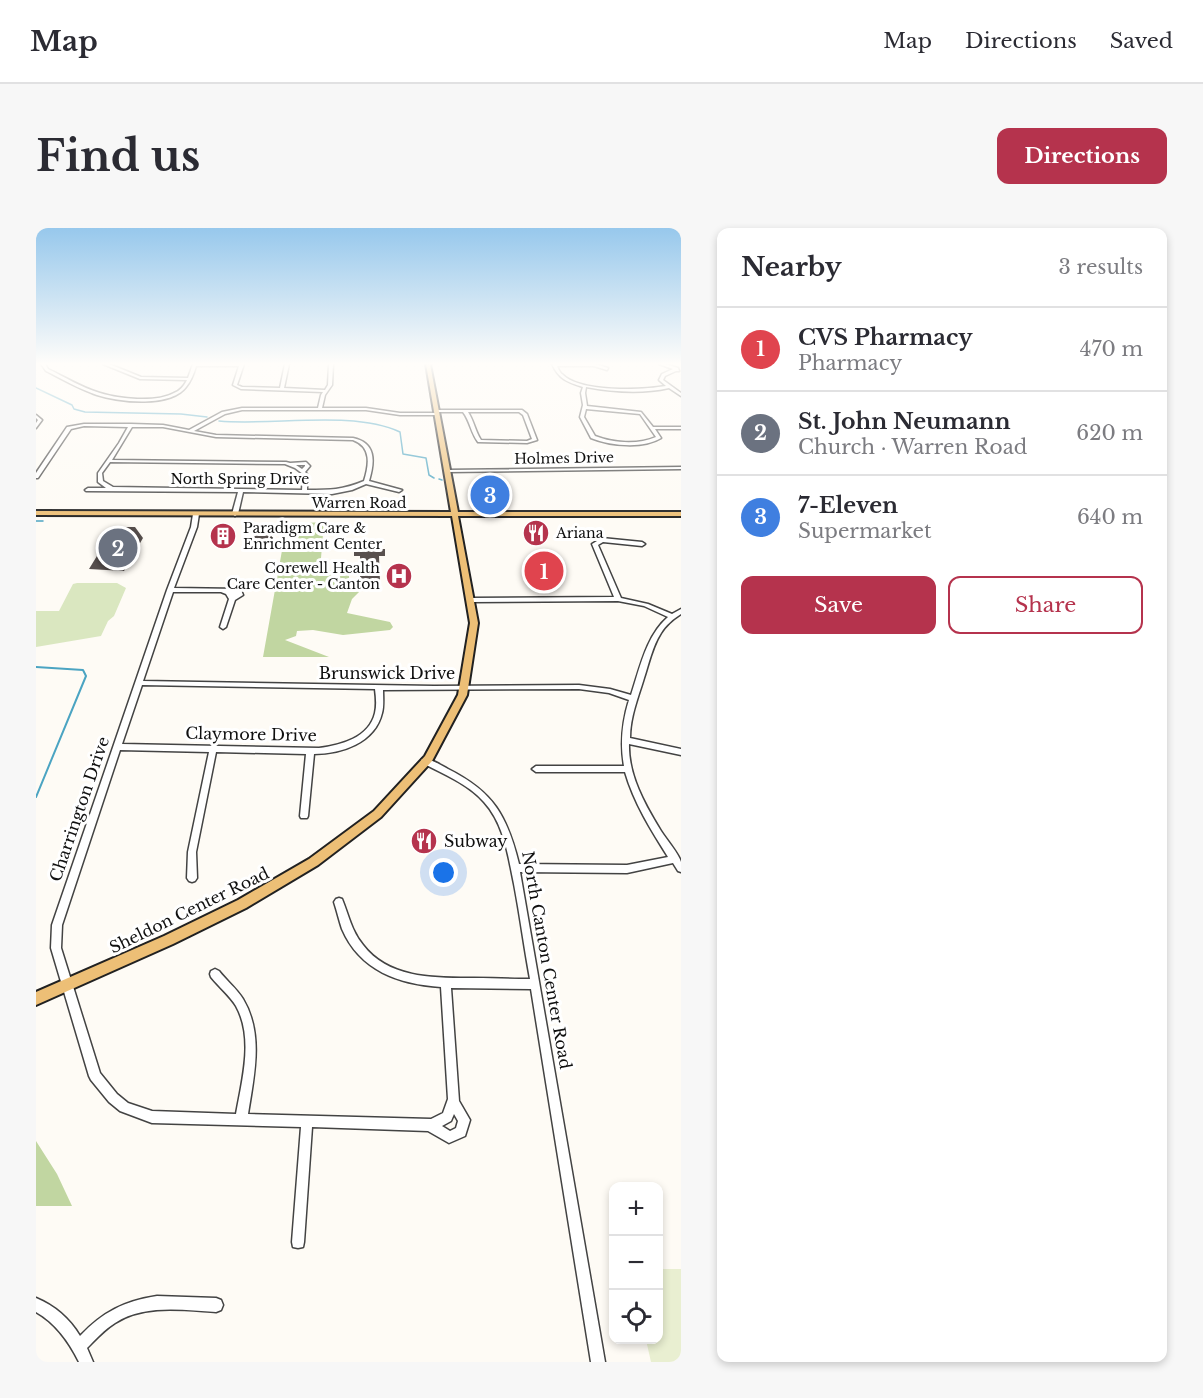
<!DOCTYPE html>
<meta charset="utf-8">
<style>
:root{--surface:#fff;--page:#f7f7f7;--text:#2b2b33;--muted:#7c7c81;--line:#e1e1e2;--accent:#b5334d}
body{margin:0;font-family:"Libre Baskerville",serif;background:var(--page);color:var(--text)}
.controls{position:absolute;right:18px;bottom:18px;display:grid;overflow:hidden;border-radius:12px;box-shadow:0 3px 9px #0003}
.controls button{width:54px;height:54px;display:grid;place-items:center;padding:0;border:0;border-bottom:2px solid var(--line);background:var(--surface);color:var(--text);font:30px sans-serif}
.you{position:absolute;left:408px;top:645px;width:21px;height:21px;margin:-15px;border:4px solid #fff;border-radius:50%;background:#1a73e8;box-shadow:0 0 0 9px #1a73e833}
.badge{display:grid;place-items:center;width:39px;height:39px;border-radius:50%;background:var(--accent);color:#fff;font-size:20px;font-weight:700}
.pin{position:absolute;translate:-50% -50%;border:3px solid #fff;box-shadow:0 2px 6px #0006}
.list{margin:0;padding:0;list-style:none}
h2{display:flex;justify-content:space-between;align-items:center;height:78px;margin:0;padding:0 24px;font-size:26px}
h2 small{font-size:20px;font-weight:400;color:var(--muted)}
.list li{display:grid;grid-template-columns:39px 1fr auto;gap:18px;align-items:center;box-sizing:border-box;height:84px;padding:0 24px;border-top:2px solid var(--line)}
.list b{display:block;font-size:22px;white-space:nowrap}
.list p{margin:0;font-size:20px;white-space:nowrap;color:var(--muted)}
.list em{font-size:20px;font-style:normal;color:var(--muted)}
.actions{display:flex;gap:12px;padding:18px 24px}
.actions a{flex:1;padding:14px 0;border:2px solid var(--accent);border-radius:12px;text-align:center;font-size:21px;color:var(--accent)}
.actions .main{background:var(--accent);color:#fff}
.icon{flex:none;width:33px;height:33px;fill:none;stroke:currentColor;stroke-width:2;stroke-linecap:round;stroke-linejoin:round}
.map{position:relative;flex:none;width:645px;height:1134px;overflow:hidden;border-radius:12px}
header{display:flex;align-items:center;gap:36px;box-sizing:border-box;height:84px;padding:0 30px;background:var(--surface);border-bottom:2px solid var(--line)}
header strong{font-size:28px}
nav{display:flex;gap:33px;margin-inline-start:auto;font-size:21px}
.intro{display:flex;align-items:center;justify-content:space-between;box-sizing:border-box;height:144px;padding:0 36px}
h1{margin:0;font-size:42px}
.button{padding:15px 27px;border-radius:12px;background:var(--accent);color:#fff;font-size:21px;font-weight:700}
main{display:flex;gap:36px;padding:0 36px}
aside{flex:1;background:var(--surface);border-radius:12px;box-shadow:0 3px 9px #0003}
.map>svg:first-child{display:block}
.green{fill:#dae7c0}
.forest{fill:#c1d6a1}
.pitch{fill:#e9efd1}
.lines{fill:none;stroke-linecap:round;stroke-linejoin:round}
.stream-far1{stroke:#4ba4c2;stroke-width:1.5}
.stream{stroke:#4ba4c2;stroke-width:2}
.building{fill:#58504e}
.minor-casing{stroke:#434343;stroke-width:3}
.major-casing{stroke:#212121;stroke-width:4}
.minor{fill:#fff;fill-rule:evenodd}
.major{fill:#edbf76;fill-rule:evenodd}
.labels{text-anchor:middle;dominant-baseline:central;stroke-width:6;stroke-linejoin:round;paint-order:stroke}
.far-street-label{font-size:14px;fill:#101010;stroke:#fff}
.far-poi-label{font-size:14px;fill:#101010;stroke:#fff;text-anchor:start}
.street-label{font-size:16px;fill:#101010;stroke:#fff}
.poi-label{font-size:16px;fill:#101010;stroke:#fff;text-anchor:start}
</style>
<header>
<strong>Map</strong>
<nav><a>Map</a><a>Directions</a><a>Saved</a></nav>
</header>
<div class="intro"><h1>Find us</h1><a class="button">Directions</a></div>
<main>
<div class="map">
<svg width="645" height="1134" viewBox="0 0 645 1134">
<rect width="100%" height="100%" fill="#fefbf5"/>
<path class="green" d="M41 355H81L90 360 78 388 72 393 65 408 0 419V383H23L37 356Z"/>
<path class="forest" d="M288 294 284 342 313 343V353L325 362 316 371 311 385 354 394 357 399 354 402 307 407 277 402 261 403 260 408 249 412 293 429H227L250 300 269 295Z
M0 913 21 946 36 978H0Z"/>
<path class="pitch" d="M623 1041H645V1134H615L610 1112H622Z"/>
<g class="lines">
<path class="stream-far1" d="M0 160 36 177 38 181 49 184 145 186 171 189
M183 193C237 198 316 182 364 204L367 226 390 230 393 247 398 250
M403 251 406 252
M0 293H7
M244 344H309"/>
<path class="stream" d="M0 439 47 442 50 448 0 569"/>
</g>
<path class="building" d="M90 299H99L107 310 88 343 53 341 64 323 61 314Z
M177 303 200 304 198 312H175Z
M224 304 236 306 235 314H231L230 320 219 319 220 314H216L218 306H223Z
M318 312H336V316H342L345 321H349V328H343L344 354H324V328H318Z"/>
<g class="lines">
<defs>
<path id="minor" d="M5 136H9L12 141C29 149 46 160 64 165 83 171 120 175 138 165 144 163 148 158 151 152L104 151 67 136H73L105 149 152 150 157 136H208L201 157 206 159 244 160 249 136H253L248 160 289 162 292 157 293 136H297L296 157 289 167 286 180H330L364 185H401L403 186 401 187H364L330 182H206L189 186 158 203 180 207 317 210C340 215 339 233 333 253L366 262 363 264 330 256 316 262 296 266 207 264 202 286 199 288 196 286 202 264 50 263 49 262 52 260H70L62 254V245L83 215 92 199 48 198 35 201 2 250H0V245L31 199 48 196H95L127 197 153 202 186 184 206 180H282L285 167 287 164 205 161 197 157 203 138H160C158 145 155 153 150 159 134 180 83 174 61 167 43 161 26 151 10 143ZM96 199H127L180 209 317 212C336 219 333 237 328 253 307 262 293 262 271 262V246L269 244 274 238 270 234 254 235 250 234 76 232ZM74 234 249 236 259 240 267 246 266 262 77 259 67 253 66 245ZM260 237H269V238L266 241Z
M516 136H559L572 140 571 142 558 138H521C522 140 524 145 526 146 544 165 606 162 630 158L623 152 626 146 637 141 623 136H629L642 140 643 143H640L629 148 627 152 645 165V168L633 160C606 166 577 164 550 159L549 165 551 178 605 184 617 199H645V201H619L625 210C607 221 575 218 555 210L544 189 547 177 545 165 547 159C531 154 523 151 516 136ZM550 181 604 186 620 209C602 217 577 215 559 208L548 189Z
M401 182H486L491 186 501 212 491 215 442 214C435 205 434 193 427 184H399V182ZM432 184H483L487 187 496 211 491 213 445 212C439 203 438 193 432 184Z
M0 187 6 192 0 200V195L2 192 0 190Z
M645 239V241L412 244 410 243 412 242Z
M160 284 163 286 161 299 138 360 203 361 205 362 207 367 199 372 190 399 187 401 184 399 193 371 190 366 185 364H137L107 453 398 458 543 457 574 461 595 467C604 440 610 408 632 389L608 378 582 373 435 374 432 372 435 370 578 369 556 316 566 310 606 314 609 316 606 318 567 314 562 317 585 370 612 376 636 386 645 381V386C637 391 630 397 625 405 616 419 613 435 608 450 602 470 594 489 594 510L645 521V527L593 516C592 547 609 577 625 603 630 611 643 626 645 634 645 637 645 641 645 644L642 643 637 635 591 645 484 644 569 1134H555L495 761 415 760 423 873 434 892 429 908 413 915 392 903 276 899 268 1014 267 1019 262 1020 257 1019 256 1014 265 899 116 895 84 883 73 874 55 852 53 848 15 720 16 697 131 362 155 299 157 286ZM106 457 339 461C340 469 341 477 339 485 333 510 305 517 283 520L86 516ZM543 461 573 465 593 472C586 495 584 515 588 538H500L496 541 500 544H589C598 575 615 602 632 629L591 637 483 636C471 588 458 564 412 541 404 537 395 530 386 531L385 533 386 535C408 546 432 556 448 574 468 596 472 627 478 656 484 687 488 719 494 751 475 751 456 750 438 750 399 750 353 751 327 717 315 702 313 688 306 671L303 670 300 671 298 674C301 683 303 692 306 701 324 743 363 756 405 759L412 871 407 885 395 891 212 886C218 848 228 806 207 771 201 761 190 752 183 743L179 741 175 743 174 746 175 749C183 759 194 768 200 778 218 810 206 852 200 886L116 883 92 875 81 866 64 845 25 720 26 697 84 522 173 524 152 624 151 650 153 653 156 654 159 653 161 650 160 624 180 524 270 526 264 588 265 590H271L272 588 278 526C305 526 339 515 346 485 348 478 347 469 347 462ZM418 886 422 893 420 900 414 903 406 898 415 893Z
M121 1068 180 1070 185 1072 187 1077 185 1082 180 1084C147 1082 108 1076 79 1095 68 1102 60 1111 51 1120L57 1134H43C33 1114 20 1095 0 1084V1070C19 1078 33 1090 44 1108 67 1084 88 1073 121 1068Z"/>
<path id="major" d="M390 136H394L422 284H645V288H422L442 395 431 467 396 533 345 589 282 637 210 680 137 716 0 777V764L128 708 202 672 273 631 338 583 389 528 422 467 434 395 416 288 0 287V283L415 284Z"/>
</defs>
<use href="#minor" class="minor-casing"/>
<use href="#major" class="major-casing"/>
<use href="#minor" class="minor"/>
<use href="#major" class="major"/>
</g>
<linearGradient id="sky" x2="0" y2="1"><stop stop-color="#97c8ec"/><stop offset="0.46" stop-color="#fffdfa"/><stop offset="1" stop-color="#fffdfa" stop-opacity="0"/></linearGradient>
<rect width="645" height="295" fill="url(#sky)"/>
<defs>
<symbol id="restaurant-disc" viewBox="-11 -11 22 22"><circle r="9.5" fill="#b5334d" stroke="#fff"/><path d="M-5-6h1v4h1v-4h1v4h1v-4h1v5L-1.5 .5V6h-2V.5L-5-1ZM5-6V6H3V1.5H1.5Q1.5-4 5-6Z" fill="#fff"/></symbol>
<symbol id="building-disc" viewBox="-11 -11 22 22"><circle r="9.5" fill="#b5334d" stroke="#fff"/><path d="M-4-6H4V6H1V3H-1V6H-4ZM-2.5-4.3h1.7v1.8h-1.7ZM.8-4.3h1.7v1.8H.8ZM-2.5-1h1.7V.8h-1.7ZM.8-1h1.7V.8H.8Z" fill="#fff"/></symbol>
<symbol id="hospital-disc" viewBox="-11 -11 22 22"><circle r="9.5" fill="#b5334d" stroke="#fff"/><path d="M-5-5h3v3.5h4V-5h3V5h-3V1.5h-4V5h-3Z" fill="#fff"/></symbol>
</defs>
<g fill-rule="evenodd">
<use href="#restaurant-disc" x="485" y="290" width="30" height="30"/>
<use href="#building-disc" x="172" y="293" width="30" height="30"/>
<use href="#hospital-disc" x="348" y="333" width="30" height="30"/>
<use href="#restaurant-disc" x="373" y="598" width="30" height="30"/>
</g>
<g class="labels">
<g class="far-street-label">
<text transform="translate(528 230) rotate(-1)">Holmes Drive</text>
<text x="204" y="251">North Spring Drive</text>
<text x="323" y="275">Warren Road</text>
</g>
<g class="far-poi-label">
<text x="207" y="300">Paradigm Care &amp;<tspan x="207" dy="16">Enrichment Center</tspan></text>
<text x="520" y="305">Ariana</text>
<text x="344" y="340" text-anchor="end">Corewell Health<tspan x="344" dy="16">Care Center - Canton</tspan></text>
</g>
<g class="street-label">
<text x="351" y="445">Brunswick Drive</text>
<text transform="translate(215 506) rotate(1)">Claymore Drive</text>
<text transform="translate(43 581) rotate(-71)">Charrington Drive</text>
<text transform="translate(153 682) rotate(-26)">Sheldon Center Road</text>
<text transform="translate(511 732) rotate(80)">North Canton Center Road</text>
</g>
<g class="poi-label">
<text x="408" y="613">Subway</text>
</g>
</g>
</svg>
<div class="controls">
<button>+</button>
<button>−</button>
<button><svg class="icon" aria-label="locate" viewBox="0 0 24 24"><circle cx="12" cy="12" r="6"/><path d="M12 2v4M12 18v4M2 12h4M18 12h4"/></svg></button>
</div>
<div class="you"></div>
<div class="pin badge" style="left:508px;top:343px;background:#e0444e">1</div>
<div class="pin badge" style="left:82px;top:320px;background:#6b7280">2</div>
<div class="pin badge" style="left:454px;top:267px;background:#3f7fe0">3</div>
</div>
<aside>
<h2>Nearby<small>3 results</small></h2>
<ul class="list">
<li><span class="badge" style="background:#e0444e">1</span><div><b>CVS Pharmacy</b><p>Pharmacy</p></div><em>470 m</em></li>
<li><span class="badge" style="background:#6b7280">2</span><div><b>St. John Neumann</b><p>Church · Warren Road</p></div><em>620 m</em></li>
<li><span class="badge" style="background:#3f7fe0">3</span><div><b>7-Eleven</b><p>Supermarket</p></div><em>640 m</em></li>
</ul>
<div class="actions"><a class="main">Save</a><a>Share</a></div>
</aside>
</main>
